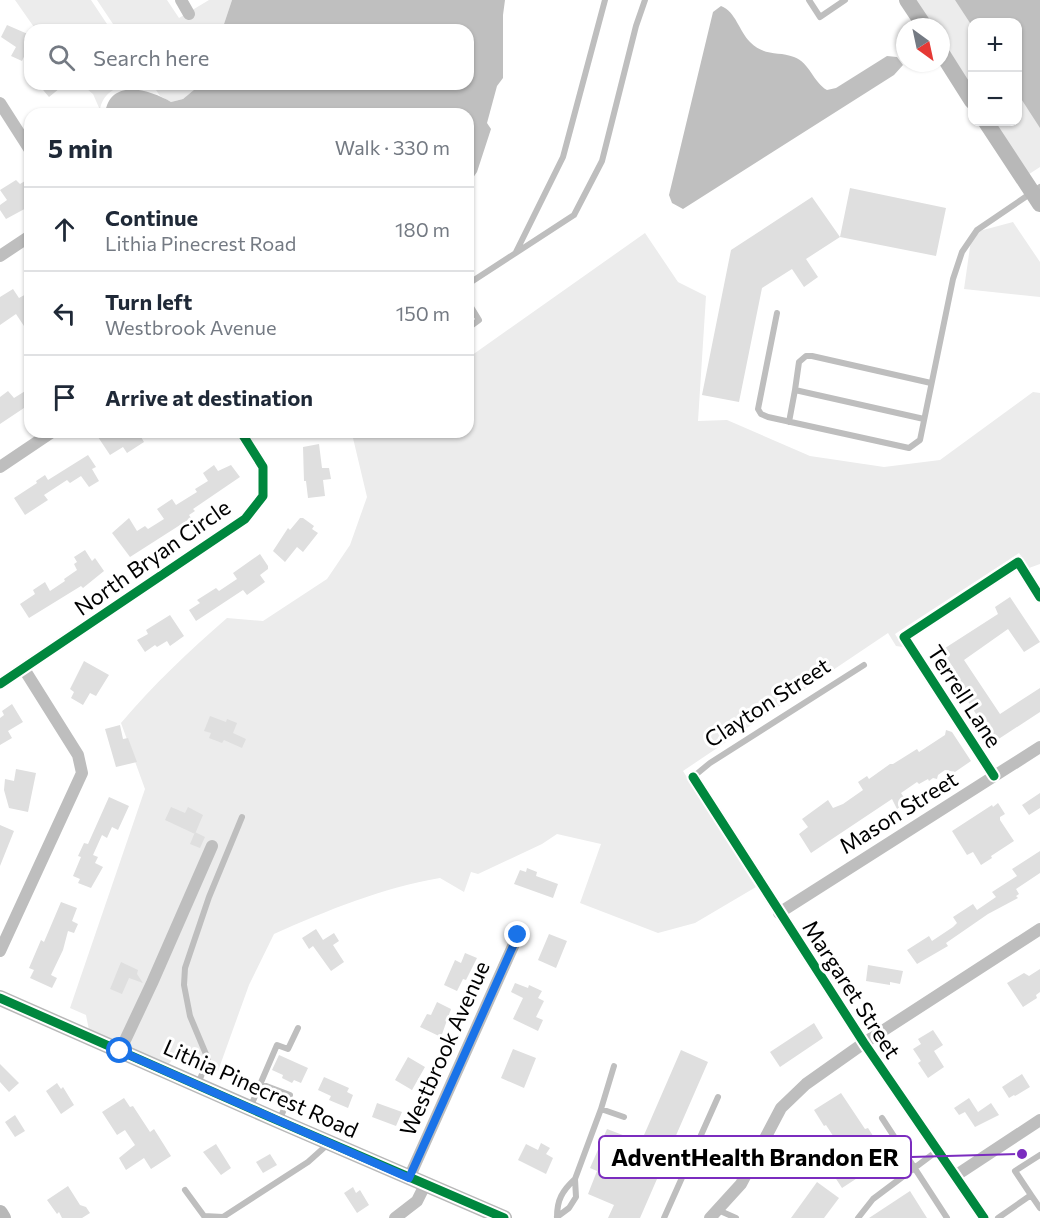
<!DOCTYPE html>
<meta charset="utf-8">
<style>
:root{--surface:#fff;--page:#f2f2f3;--text:#1f2937;--muted:#747a83;--line:#e0e1e3}
body{margin:0;font-family:Commissioner,sans-serif;background:var(--page);color:var(--text)}
.controls{position:absolute;right:18px;top:18px;display:grid;overflow:hidden;border-radius:12px;box-shadow:0 2px 4px #0004}
.controls button{width:54px;height:54px;display:grid;place-items:center;padding:0;border:0;border-bottom:2px solid var(--line);background:var(--surface);color:var(--text);font:30px sans-serif}
.compass{position:absolute;left:896px;top:18px;width:54px;height:54px;border-radius:50%;background:var(--surface);box-shadow:0 2px 4px #0004;rotate:147deg}
.stop{position:absolute;width:18px;height:18px;margin:-14px;border:4px solid #1a73e8;border-radius:50%;background:#fff}
.stop.end{background:#1a73e8;border-color:#fff;box-shadow:0 2px 6px #0008}
.list{margin:0;padding:0;list-style:none}
h2{display:flex;justify-content:space-between;align-items:center;height:78px;margin:0;padding:0 24px;font-size:26px}
h2 small{font-size:20px;font-weight:400;color:var(--muted)}
.list li{display:grid;grid-template-columns:39px 1fr auto;gap:18px;align-items:center;box-sizing:border-box;height:84px;padding:0 24px;border-top:2px solid var(--line)}
.list b{display:block;font-size:22px;white-space:nowrap}
.list p{margin:0;font-size:20px;white-space:nowrap;color:var(--muted)}
.list em{font-size:20px;font-style:normal;color:var(--muted)}
.icon{flex:none;width:33px;height:33px;fill:none;stroke:currentColor;stroke-width:2;stroke-linecap:round;stroke-linejoin:round}
.map{position:relative;flex:none;width:1040px;height:1218px;overflow:hidden}
.search{position:absolute;background:var(--surface);box-shadow:0 2px 4px #0004;left:24px;top:24px;width:450px;height:66px;display:flex;align-items:center;gap:15px;box-sizing:border-box;padding:0 21px;border-radius:18px;color:var(--muted);font-size:22px}
.panel{position:absolute;background:var(--surface);box-shadow:0 2px 4px #0004;left:24px;top:108px;width:450px;height:330px;border-radius:18px}
.map>svg:first-child{display:block}
.green{fill:#ececec}
.water{fill:#bfbfbf}
.building{fill:#dfdfdf}
.lines{fill:none;stroke-linecap:round;stroke-linejoin:round}
.lane{stroke:#bebebe;stroke-width:6}
.street{stroke:#bebebe;stroke-width:12}
.secondary{stroke:#b8b8b8;stroke-width:16}
.cycleway-casing{stroke:#fff;stroke-width:13}
.cycleway{stroke:#00873e;stroke-width:9}
.route{stroke:#1a73e8;stroke-width:8}
.labels{text-anchor:middle;dominant-baseline:central;stroke-width:6;stroke-linejoin:round;paint-order:stroke}
.street-label{font-size:22px;fill:#000;stroke:#fff}
.leader{fill:none;stroke:#7b2cbf;stroke-width:2}
.callout-dot{fill:#7b2cbf;stroke:#fff;stroke-width:2}
.callout{fill:#fff;stroke:#7b2cbf;stroke-width:2}
.callout-label{font-size:24px;text-anchor:middle;font-weight:bold;fill:#000}
</style>
<div class="map">
<svg width="1040" height="1218" viewBox="0 0 1040 1218">
<rect width="100%" height="100%" fill="#fff"/>
<path class="green" d="M15 0H91L111 30H36Z
M97 0H167L179 18 209 0H232L222 30H117Z
M907 0H1040V167L1023 178 986 122H1018V22H972V101L941 53V27H924Z
M81 84H132C117 85 102 94 100 110L93 94Z
M152 84H201L183 99 171 102 160 96Z
M1013 222 1040 262V297L964 289 972 233Z
M645 233 678 282 706 296 698 421 727 420 810 456 884 467 940 460 1033 392 1040 393V564L1029 568 1019 553 895 634 903 647 896 646 888 633 683 771 756 887 695 923 658 933 580 903 601 844 557 834 542 844 478 874 471 872 464 892 440 878C382 888 328 910 274 934L249 985 218 1071 177 1054 168 1065 89 1030 86 1015 70 1008 145 789 121 723C153 685 189 651 227 618L263 621 327 579 350 545 367 497 353 438 362 432H468V358Z"/>
<path class="water" d="M232 0H505L503 15V78L497 86 487 123 491 129 477 172 468 185V114H105C110 77 150 90 171 102L183 99 201 84H468V30H222Z
M955 0H1040V128L1018 94V22H972V26Z
M721 6C736 12 739 31 750 42 765 57 779 51 794 57 810 63 813 82 827 90L836 88 887 56 897 57 903 65 894 75 683 209 672 203 669 195 713 12Z"/>
<path class="building" d="M7 25 30 35V44L22 61 11 56 16 47 1 37Z
M38 84H65L49 97Z
M16 180 20 184 25 181 30 189V206L6 219 0 210V205L7 200 0 190Z
M850 188 946 208 936 256 840 237Z
M812 197 840 237 806 259 818 277 804 287 792 269 762 288 739 402 702 395 731 250Z
M13 289 19 298 30 292V309L26 312 30 318V335L16 314 0 325V297Z
M30 388V404L0 424V397L8 391 14 398Z
M105 432H138L144 442 127 453 123 447 110 455 98 437Z
M319 444 322 468H329L331 479 323 480 325 496 308 498 306 481H304L303 447Z
M88 455 96 467 92 469 99 481 89 487 81 476 70 483 67 480 44 495 48 500 25 515 14 498 37 483 36 481 45 475 48 480Z
M214 465 218 471 231 465 240 477 193 509 195 511 189 515 191 518 130 557 112 533 129 518 137 531 145 526 148 529 164 519 157 509 172 499 176 505 197 492 195 489 208 481 203 473Z
M300 518H303L314 526 312 529 318 533 303 552 297 547 285 562 273 551 288 528 290 530Z
M85 550 92 561 95 558 104 571 83 588 81 586 29 618 20 604 35 594 33 590 45 582 50 591 65 581 64 579 77 570 74 564 77 562 74 557Z
M260 554 268 566V569L260 575 265 582 247 595 243 590 196 621 189 610 200 603 197 600 216 588 219 591 237 579 233 573Z
M1010 597 1040 642 1024 652 1008 629 964 660 1000 714 1040 688V712L994 742 951 675 956 672 942 650 998 614 995 607Z
M170 615 184 636 170 646 167 641 157 647 155 645 145 652 137 640 148 634 146 630Z
M84 661 109 675 96 696 90 693 83 705 71 698 74 692 70 689Z
M12 704 23 722 8 731 12 738 0 745V718L4 715 2 711Z
M210 716 226 722 227 719 237 723 233 733 246 739 242 748 224 740 222 743 209 738 211 733 204 731Z
M120 725 123 739 128 738 137 762 116 767 105 729Z
M946 730 952 732 971 761 955 772 945 770 938 775 937 779 933 778 929 781 928 779 919 784 917 782 901 793 907 802 897 809 892 799 811 853 799 834 808 827 802 819 828 800 833 808 843 804 863 790 858 782 867 776 869 779 890 764H893L917 749 919 752 945 735Z
M16 769 36 773 28 812 9 808 4 790 5 779 14 781Z
M1040 793V808L1029 815 1022 805Z
M109 797 129 806 118 830 112 827 107 838 102 835 93 855 98 857 95 863 103 867 91 888 78 883 80 879 73 876 81 857 78 856 84 843 88 844Z
M998 803 1005 814 1000 817V820L1014 841 991 856 992 858 981 865 973 852 967 855 952 831 992 805 993 807Z
M171 807 185 813 188 807 203 815 195 834 165 820Z
M0 825 14 831 0 866Z
M195 832 205 837 200 848 190 844Z
M1040 851V873L1016 889 1019 894 1016 896 1018 898 988 914 946 943 948 946 917 964 907 950 929 936 932 941 953 927 957 923 953 917 973 904 977 910 996 897 992 892 1017 876 1012 869Z
M527 868 537 872 536 876 558 884 553 898 514 884 520 870 526 872Z
M61 902 77 908 72 921 78 924 74 933 68 931 63 950 51 975 57 978 52 988 30 978 34 970 29 968 41 940 44 942Z
M316 929 323 940 334 933 339 941 333 945 344 962 331 971 313 946 309 949 302 938Z
M549 934 567 941 556 968 538 960Z
M465 953 477 958 466 980 463 979 457 991 444 985 455 960 461 963Z
M121 962 138 970 137 974 143 983 129 978 122 994 110 989Z
M868 965 903 971 900 984 890 982V985L866 981Z
M1040 969V992L1036 995 1037 998 1023 1007 1007 983 1024 973 1029 976Z
M515 983 528 988 529 985 542 991 538 998 544 1001 536 1017 543 1020 538 1031 513 1019 523 998 511 992Z
M437 1002 451 1009 441 1037 420 1027 427 1014 431 1015Z
M814 1023 823 1038 780 1067 770 1052Z
M933 1030 943 1045 934 1051 944 1067 928 1078 918 1063 921 1061 913 1049 921 1044 918 1039Z
M513 1049 536 1058 524 1088 501 1078Z
M681 1050 708 1062 640 1218H608L614 1205 588 1194 597 1171 590 1168 597 1152 607 1129 641 1142Z
M279 1055 308 1068 301 1083 294 1080 292 1083 282 1078 283 1075 272 1070Z
M408 1057 425 1067 412 1090 395 1080Z
M0 1064 19 1083 9 1092 0 1082Z
M1022 1074 1030 1087 1015 1096 1014 1095 1009 1098 1002 1087Z
M324 1077 349 1088 347 1092 353 1095 348 1108 329 1100 331 1096 318 1090Z
M57 1083 61 1089 63 1087 74 1105 61 1114 46 1091Z
M841 1093 865 1129 868 1128 877 1142 875 1144 885 1160 842 1188 823 1159 841 1148 826 1125 824 1126 814 1110Z
M124 1098 130 1107 133 1106 150 1132 154 1129 171 1156 151 1169 144 1158 126 1170 119 1158 135 1145 125 1130 117 1135 102 1112Z
M969 1098 978 1112 991 1103 999 1115 975 1127 965 1112 959 1115 954 1108Z
M377 1103 402 1112 396 1126 372 1117Z
M15 1115 25 1131 15 1137 5 1122Z
M541 1143 550 1148 546 1154 553 1158 546 1174 518 1160 526 1144 538 1150Z
M216 1144 231 1168 221 1175 203 1152Z
M270 1154 277 1165 263 1173 256 1162Z
M817 1182 839 1198 824 1218H791Z
M68 1186 80 1205 86 1207 90 1213 82 1218H62L59 1212 57 1214 47 1200Z
M353 1187 356 1193 360 1190 369 1205 357 1213 344 1193Z
M910 1191 927 1218H869Z"/>
<g class="lines">
<path class="lane" d="M809 0 820 17 845 0
M516 252 563 157 605 0
M468 284 574 215 602 161 636 26 645 0
M468 302 479 320 468 328
M777 313 758 409 761 414 768 417 909 448 920 440 953 279 962 252 977 230 1040 187
M795 390 799 362 806 356H812L931 383
M789 422 795 390 924 419
M693 777 710 763 864 665
M198 1084 208 1059 190 1016 184 985 185 968 209 897 242 817
M261 1084 290 1095 279 1121
M250 1108 277 1045 288 1049 298 1028
M601 1109 624 1117
M882 1118 947 1218
M698 1139C717 1149 734 1158 755 1157
M725 1153C731 1162 739 1167 745 1177
M185 1190 204 1216 223 1217 308 1162 327 1145
M1031 1195 1015 1171 1040 1155
M718 1210 736 1218
M557 1217 569 1208 576 1197 575 1179 601 1109 614 1066
M557 1217C557 1200 562 1191 575 1179
M664 1218 718 1097
M858 1218 873 1199 937 1151
M998 1218 1031 1195 1040 1208"/>
<path class="street" d="M181 0 189 14
M0 103 30 150
M0 256 30 236
M0 467 52 432
M0 684 245 519 263 496V467L241 432
M994 776 904 637 1018 562 1040 597
M693 777 864 1043 984 1218
M779 913 1040 747
M0 951 82 773 78 755 24 669
M120 1051 152 983 212 846
M955 1176 1040 1120
M409 1178 518 935
M395 1218 417 1201 425 1185
M710 1218 741 1184 781 1108 806 1084 864 1043 1040 929"/>
<path class="secondary" d="M907 0 925 27
M941 52 972 101
M986 122 1040 204
M0 998 279 1121 504 1218
M0 1213 3 1218"/>
<defs>
<path id="cycleway" d="M0 684 245 519 263 496V467L241 432
M994 776 904 637 1018 562 1040 597
M693 777 864 1043 984 1218
M0 998 279 1121 504 1218"/>
</defs>
<use href="#cycleway" class="cycleway-casing"/>
<use href="#cycleway" class="cycleway"/>
</g>
<g class="lines">
<path class="route" d="M120 1051 409 1178 518 935"/>
</g>
<g class="labels">
<g class="street-label">
<text transform="translate(152 557) rotate(-35)">North Bryan Circle</text>
<text transform="translate(965 696) rotate(57)">Terrell Lane</text>
<text transform="translate(767 702) rotate(-33)">Clayton Street</text>
<text transform="translate(898 812) rotate(-32)">Mason Street</text>
<text transform="translate(852 989) rotate(57)">Margaret Street</text>
<text transform="translate(444 1048) rotate(-66)">Westbrook Avenue</text>
<text transform="translate(261 1088) rotate(24)">Lithia Pinecrest Road</text>
</g>
</g>
<path class="leader" d="M1022 1154L911 1157"/>
<circle class="callout-dot" cx="1022" cy="1154" r="6"/>
<rect class="callout" x="599" y="1136" width="312" height="42" rx="6"/>
<g class="callout-label">
<text x="755" y="1166">AdventHealth Brandon ER</text>
</g>
</svg>
<div class="controls">
<button>+</button>
<button>−</button>
</div>
<svg class="compass" viewBox="-18 -18 36 36"><path d="M0-13l5 13h-10z" fill="#e53935"/><path d="M0 13l5-13h-10z" fill="#747a83"/></svg>
<div class="stop" style="left:120px;top:1051px"></div>
<div class="stop end" style="left:518px;top:935px"></div>
<div class="search"><svg class="icon" aria-label="search" viewBox="0 0 24 24"><circle cx="10" cy="10" r="6"/><path d="M15 15l6 6"/></svg>Search here</div>
<section class="panel">
<h2>5 min<small>Walk · 330 m</small></h2>
<ul class="list">
<li><svg class="icon" aria-label="ahead" viewBox="0 0 24 24"><path d="M12 20V5M6 11l6-6 6 6"/></svg><div><b>Continue</b><p>Lithia Pinecrest Road</p></div><em>180 m</em></li>
<li><svg class="icon" aria-label="left" viewBox="0 0 24 24"><path d="M17 20v-9H6M10 6l-5 5 5 5"/></svg><div><b>Turn left</b><p>Westbrook Avenue</p></div><em>150 m</em></li>
<li><svg class="icon" aria-label="arrive" viewBox="0 0 24 24"><path d="M6 21V4h12l-3 4 3 4H6"/></svg><div><b>Arrive at destination</b></div></li>
</ul>
</section>
</div>
